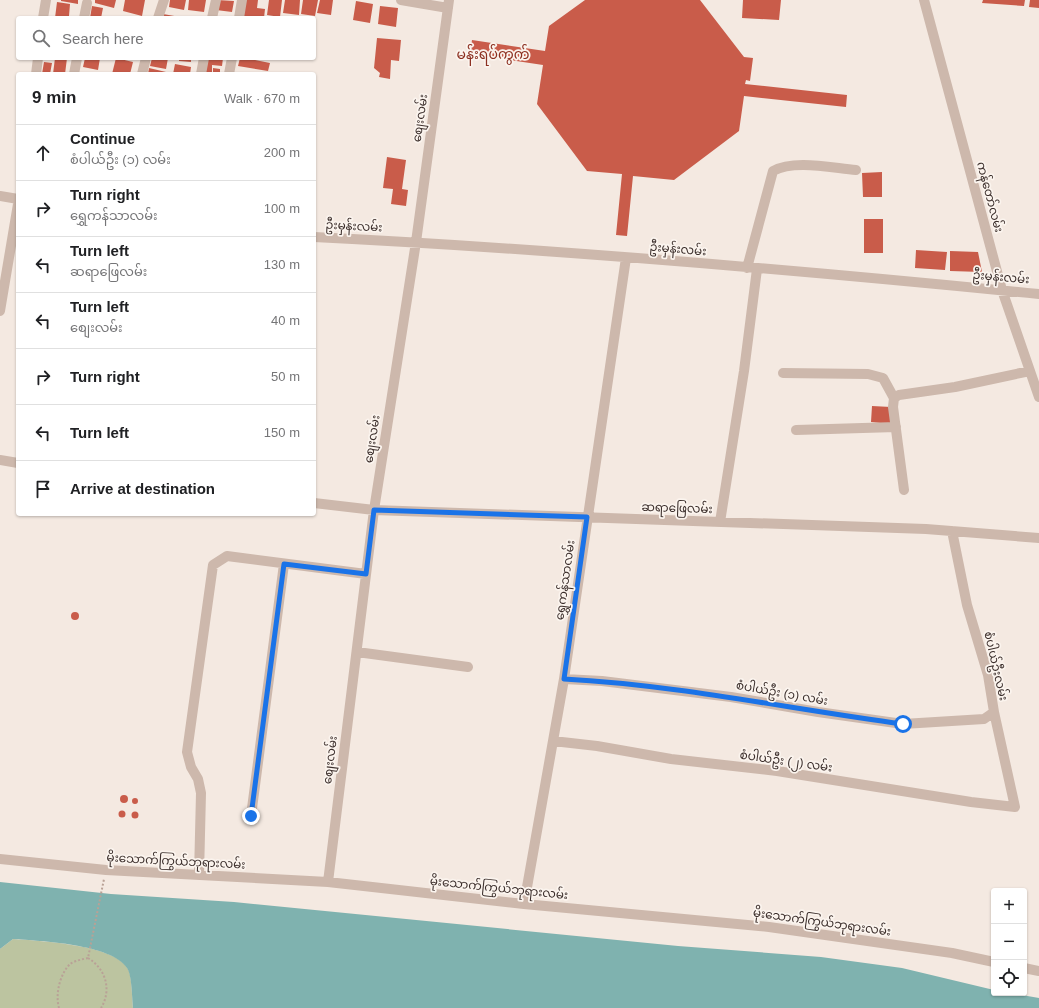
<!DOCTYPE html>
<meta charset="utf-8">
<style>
:root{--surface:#fff;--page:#f2f2f2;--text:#202124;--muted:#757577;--line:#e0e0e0}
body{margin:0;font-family:Arial,"Noto Sans Myanmar",sans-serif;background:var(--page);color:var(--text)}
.controls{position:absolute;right:12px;bottom:12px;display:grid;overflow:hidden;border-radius:4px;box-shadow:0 1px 3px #0004}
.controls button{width:36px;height:36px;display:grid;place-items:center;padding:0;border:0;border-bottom:1px solid var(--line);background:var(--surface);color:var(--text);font:20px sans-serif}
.stop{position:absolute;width:12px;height:12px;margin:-9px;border:3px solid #1a73e8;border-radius:50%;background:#fff}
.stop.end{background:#1a73e8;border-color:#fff;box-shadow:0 1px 4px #0008}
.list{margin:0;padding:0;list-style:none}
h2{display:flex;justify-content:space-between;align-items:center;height:52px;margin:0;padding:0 16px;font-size:17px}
h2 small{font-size:13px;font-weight:400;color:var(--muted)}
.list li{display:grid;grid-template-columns:26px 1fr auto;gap:12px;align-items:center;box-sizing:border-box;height:56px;padding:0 16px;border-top:1px solid var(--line)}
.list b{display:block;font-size:15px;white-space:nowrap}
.list p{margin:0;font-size:13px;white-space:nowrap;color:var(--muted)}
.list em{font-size:13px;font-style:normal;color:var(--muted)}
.icon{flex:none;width:22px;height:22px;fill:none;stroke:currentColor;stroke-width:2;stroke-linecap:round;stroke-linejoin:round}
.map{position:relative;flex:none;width:1039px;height:1008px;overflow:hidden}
.search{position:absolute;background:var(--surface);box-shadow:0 1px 3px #0004;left:16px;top:16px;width:300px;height:44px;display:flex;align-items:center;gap:10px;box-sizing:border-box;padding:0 14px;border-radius:4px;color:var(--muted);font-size:15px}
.panel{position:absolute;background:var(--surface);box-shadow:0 1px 3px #0004;left:16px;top:72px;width:300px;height:444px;border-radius:4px}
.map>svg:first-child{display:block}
.green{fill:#bcc4a0}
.water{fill:#7fb2af}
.building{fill:#c95c4a}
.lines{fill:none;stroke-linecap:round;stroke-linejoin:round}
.path{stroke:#b9a196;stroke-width:2;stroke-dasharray:2 2;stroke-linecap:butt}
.minor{stroke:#cdb8ac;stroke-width:10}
.route{stroke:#1a73e8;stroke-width:5}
.labels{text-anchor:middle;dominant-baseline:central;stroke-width:3.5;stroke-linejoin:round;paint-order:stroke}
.street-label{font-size:12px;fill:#3b2e2b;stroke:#fbf4ee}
.quarter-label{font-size:14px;fill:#8c3021;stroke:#fbf4ee}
</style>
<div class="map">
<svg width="1039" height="1008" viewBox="0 0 1039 1008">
<rect width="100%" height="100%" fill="#f4e9e1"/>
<path class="green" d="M13 939C38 941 115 944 128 969 132 976 132 999 133 1008H0V949Z"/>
<path class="water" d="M0 882 111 894 234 902 678 946 821 957 902 968 994 990V993H1011L1039 998V1008H133C132 999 132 975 127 968 112 944 40 941 13 939L0 949Z"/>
<path class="building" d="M61 0H78V4L61 1Z
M95 0H116L114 8 95 3Z
M125 0H145L142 16 123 11Z
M170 0H186L184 10 169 7Z
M189 0H206L204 12 188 10Z
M217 0 234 1 232 12 216 10Z
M245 0H258L257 8 265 9 264 18H243Z
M269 0H282L280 17 267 15Z
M285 0H300L299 15 283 13Z
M303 0H318L315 16 301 14Z
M320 0H333L331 15 317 13Z
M585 0H700L744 57 753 58 750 81 746 80 745 84 847 95 846 107 744 96 739 131 674 180 633 176 627 236 616 235 622 174 587 171 537 104 543 65 470 54 472 40 545 51 549 26Z
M743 0H781L779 20 742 18Z
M983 0H1025L1024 6 982 3Z
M1030 0H1039V8L1029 7Z
M356 1 373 4 370 23 353 20Z
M57 2 70 4 69 16H74L73 18H55Z
M92 6 103 8 101 18H90Z
M380 6 398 8 396 27 378 24Z
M163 14 180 17V18H162Z
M377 38 401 40 399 61 391 60 390 79 379 77 380 73 374 68Z
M55 58H67L65 74H53Z
M85 58H100L98 70 83 67Z
M116 58 133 62 130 74H112Z
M152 58H168L166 69 150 66Z
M179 58H191V62L179 61Z
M207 58H223L222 66 212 65V73L205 72Z
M240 58H255V60L270 63 268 71 238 66Z
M44 62 52 63 50 74H42Z
M175 64 191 67 190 74H173Z
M149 68 166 72V74H148Z
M213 68 220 69V74H213Z
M387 157 406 160 402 189 408 190 406 206 391 204 393 189 383 188Z
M882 172V197H863L862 173Z
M864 219H883V253H864Z
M916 250 947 252 945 270 915 268Z
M950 251 978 252 982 272 950 271Z
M872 406 891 407 890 424 871 422Z
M71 616a4 4 0 1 1 8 0a4 4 0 1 1-8 0Z
M120 799a4 4 0 1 1 8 0a4 4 0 1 1-8 0Z
M132 801a3 3 0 1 1 6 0a3 3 0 1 1-6 0Z
M118.5 814a3.5 3.5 0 1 1 7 0a3.5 3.5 0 1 1-7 0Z
M131.5 815a3.5 3.5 0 1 1 7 0a3.5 3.5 0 1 1-7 0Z"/>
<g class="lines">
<path class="path" d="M88 958C106 969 112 990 101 1008
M59 1008C55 994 60 974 70 964 74 961 83 959 88 958L104 879"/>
<path class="minor" d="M401 0 448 8
M924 0 1002 290 1039 397
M43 18 46 0
M84 18 87 3
M158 18 164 0
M212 18 216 0
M239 18 242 0
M36 74 38 58
M74 74 77 58
M142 74 146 58
M201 74 204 58
M229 74 232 58
M0 196 18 199
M314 237C556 249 798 270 1039 294
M747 268 773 171C794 159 832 168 856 170
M0 311 18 204
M783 373 868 374 883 378 894 398
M796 430 896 427
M0 460 18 463
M904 490 893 407 894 398 899 395 955 387 1030 371
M314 503 374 510 926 529 1039 538
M720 522 744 371 757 269
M357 652 468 667
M564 679 602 681 731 697 818 712 903 724 984 719 994 712
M553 741 597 746 671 759 777 771 971 802 1015 807 994 712 988 675 967 605 952 531
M251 816 284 564
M0 859 106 870 328 882 524 904 769 927 952 953 994 962
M199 875 201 793 198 779 191 767 187 752 213 565 227 556 366 574
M328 882 374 510 416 242 449 0
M524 904 564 679 626 258
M1024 968 1039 971"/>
</g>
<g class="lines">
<path class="route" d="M251 816 284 564 366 574 374 510 587 517 564 679C678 685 790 709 903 724"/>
</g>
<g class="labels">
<g class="street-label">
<text transform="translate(420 118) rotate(-82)">စျေးလမ်း</text>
<text transform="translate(990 197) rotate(75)">ကန်တော်လမ်း</text>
<text transform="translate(354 226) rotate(3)">ဦးမှန်းလမ်း</text>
<text transform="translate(678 249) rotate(5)">ဦးမှန်းလမ်း</text>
<text transform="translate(1001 277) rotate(5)">ဦးမှန်းလမ်း</text>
<text transform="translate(372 439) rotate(-81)">စျေးလမ်း</text>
<text transform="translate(677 508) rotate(2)">ဆရာဖြေလမ်း</text>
<text transform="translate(565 580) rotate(-82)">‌ရွှေကန်သာလမ်း</text>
<text transform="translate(996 666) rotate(77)">စံပါယ်ဦးလမ်း</text>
<text transform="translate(782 693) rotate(10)">စံပါယ်ဦး (၁) လမ်း</text>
<text transform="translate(330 760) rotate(-83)">စျေးလမ်း</text>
<text transform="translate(786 761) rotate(8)">စံပါယ်ဦး (၂) လမ်း</text>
<text transform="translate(176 861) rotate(3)">မိုးသောက်ကြွယ်ဘုရားလမ်း</text>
<text transform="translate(499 888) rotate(6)">မိုးသောက်ကြွယ်ဘုရားလမ်း</text>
<text transform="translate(822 922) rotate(8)">မိုးသောက်ကြွယ်ဘုရားလမ်း</text>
</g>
<g class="quarter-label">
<text x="493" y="54">မန်းရပ်ကွက်</text>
</g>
</g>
</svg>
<div class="controls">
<button>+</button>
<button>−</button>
<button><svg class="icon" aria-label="locate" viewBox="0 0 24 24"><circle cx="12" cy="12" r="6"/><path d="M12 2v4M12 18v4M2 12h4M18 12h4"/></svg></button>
</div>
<div class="stop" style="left:903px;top:724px"></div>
<div class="stop end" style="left:251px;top:816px"></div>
<div class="search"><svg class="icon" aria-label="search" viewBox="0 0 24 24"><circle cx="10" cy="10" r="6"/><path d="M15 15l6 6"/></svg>Search here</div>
<section class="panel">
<h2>9 min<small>Walk · 670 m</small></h2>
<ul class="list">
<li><svg class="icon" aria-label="ahead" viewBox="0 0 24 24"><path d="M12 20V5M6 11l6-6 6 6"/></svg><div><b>Continue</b><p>စံပါယ်ဦး (၁) လမ်း</p></div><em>200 m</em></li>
<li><svg class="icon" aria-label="right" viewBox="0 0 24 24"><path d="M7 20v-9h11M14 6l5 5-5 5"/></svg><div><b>Turn right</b><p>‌ရွှေကန်သာလမ်း</p></div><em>100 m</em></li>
<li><svg class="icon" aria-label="left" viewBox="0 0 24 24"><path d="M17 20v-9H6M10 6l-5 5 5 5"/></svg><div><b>Turn left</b><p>ဆရာဖြေလမ်း</p></div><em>130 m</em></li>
<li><svg class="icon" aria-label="left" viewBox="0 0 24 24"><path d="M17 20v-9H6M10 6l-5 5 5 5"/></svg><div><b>Turn left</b><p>စျေးလမ်း</p></div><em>40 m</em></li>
<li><svg class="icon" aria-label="right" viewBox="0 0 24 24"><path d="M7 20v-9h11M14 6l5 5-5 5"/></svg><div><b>Turn right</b></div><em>50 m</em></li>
<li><svg class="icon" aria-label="left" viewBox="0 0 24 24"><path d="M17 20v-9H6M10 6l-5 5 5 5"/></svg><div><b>Turn left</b></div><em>150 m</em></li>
<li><svg class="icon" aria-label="arrive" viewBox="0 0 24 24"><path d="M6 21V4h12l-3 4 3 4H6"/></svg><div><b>Arrive at destination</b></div></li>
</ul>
</section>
</div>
